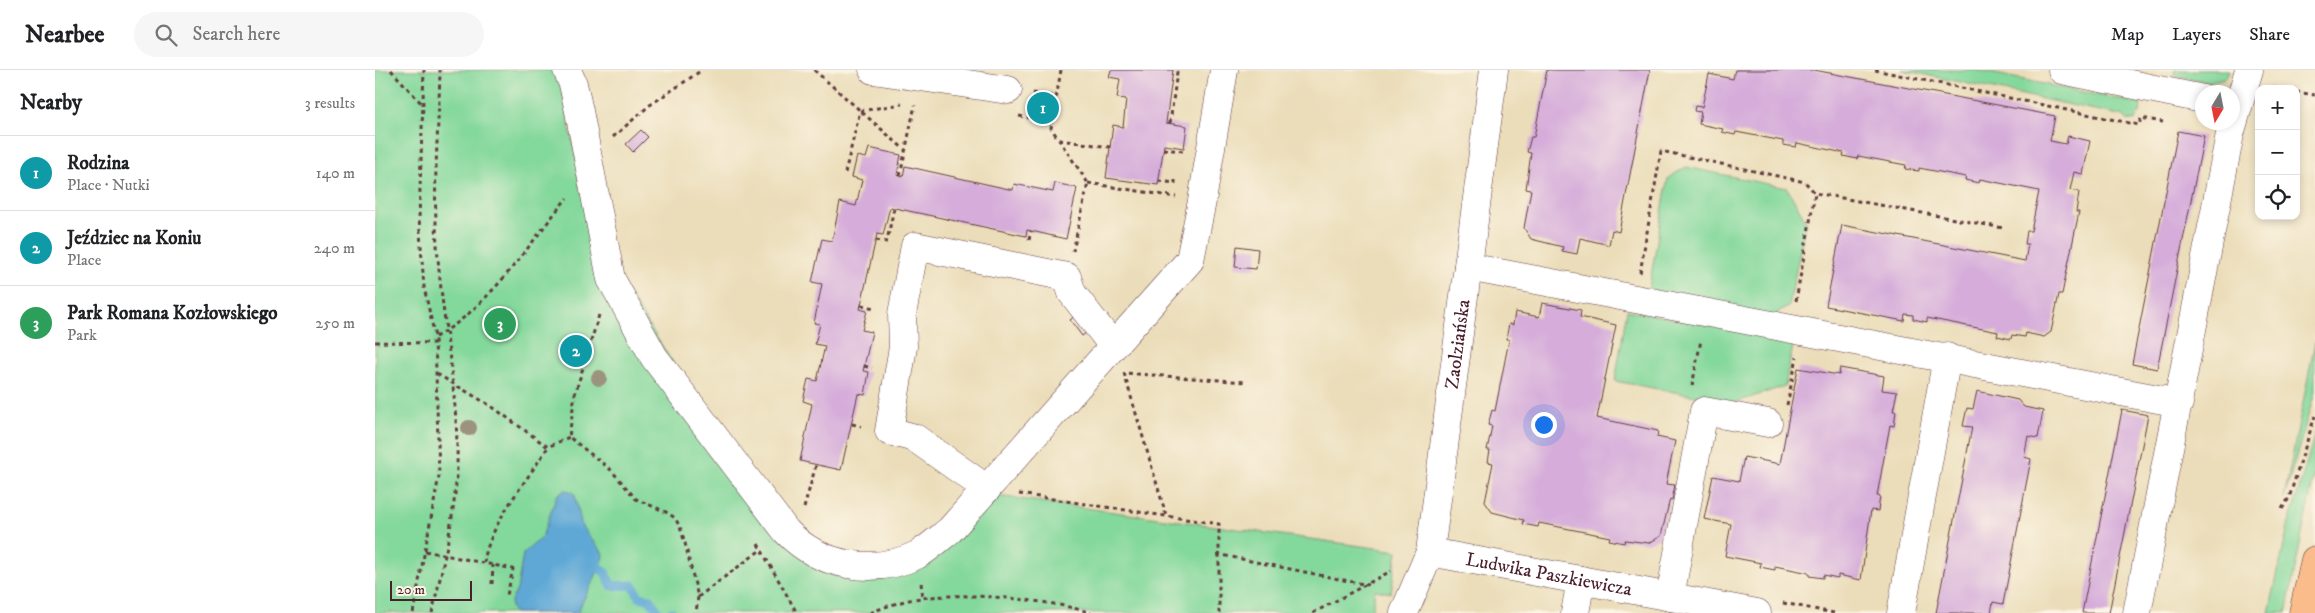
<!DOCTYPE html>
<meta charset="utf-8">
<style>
:root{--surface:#fff;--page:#f6f6f6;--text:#202124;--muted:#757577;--line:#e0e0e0;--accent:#7c3aed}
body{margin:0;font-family:"IM FELL DW Pica",serif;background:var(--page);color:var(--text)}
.controls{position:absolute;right:15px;top:15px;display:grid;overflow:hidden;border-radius:10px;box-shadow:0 2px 8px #0003}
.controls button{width:45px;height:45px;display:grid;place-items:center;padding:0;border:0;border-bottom:1px solid var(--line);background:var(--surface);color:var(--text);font:25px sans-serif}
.compass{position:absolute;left:1820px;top:15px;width:45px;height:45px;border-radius:50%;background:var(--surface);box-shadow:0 2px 8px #0003;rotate:190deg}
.scale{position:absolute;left:15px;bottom:12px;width:82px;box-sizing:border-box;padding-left:5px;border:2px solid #4a1f2b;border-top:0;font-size:14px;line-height:18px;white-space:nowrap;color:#4a1f2b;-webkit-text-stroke:4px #fcf5e5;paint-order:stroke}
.you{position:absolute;left:1168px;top:354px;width:18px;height:18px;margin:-12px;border:4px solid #fff;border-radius:50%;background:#1a73e8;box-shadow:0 0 0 8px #1a73e833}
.badge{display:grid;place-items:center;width:32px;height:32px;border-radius:50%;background:var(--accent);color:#fff;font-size:16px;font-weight:700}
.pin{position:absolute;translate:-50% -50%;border:2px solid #fff;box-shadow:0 1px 5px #0006}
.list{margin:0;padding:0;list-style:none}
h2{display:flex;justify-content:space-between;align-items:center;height:65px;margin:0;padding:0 20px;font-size:21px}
h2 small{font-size:16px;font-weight:400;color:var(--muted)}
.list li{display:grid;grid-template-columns:32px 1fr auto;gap:15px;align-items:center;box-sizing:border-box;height:75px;padding:0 20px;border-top:1px solid var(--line)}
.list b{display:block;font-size:19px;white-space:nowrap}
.list p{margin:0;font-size:16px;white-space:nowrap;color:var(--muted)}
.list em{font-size:16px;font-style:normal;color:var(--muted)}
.icon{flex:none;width:28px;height:28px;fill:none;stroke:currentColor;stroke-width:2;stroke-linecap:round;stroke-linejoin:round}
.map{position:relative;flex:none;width:1940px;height:543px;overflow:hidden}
header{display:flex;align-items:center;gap:30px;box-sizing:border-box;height:70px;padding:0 25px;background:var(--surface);border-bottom:1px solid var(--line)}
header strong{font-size:24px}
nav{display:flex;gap:28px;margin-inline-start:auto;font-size:18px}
.search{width:350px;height:45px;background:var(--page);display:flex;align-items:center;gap:12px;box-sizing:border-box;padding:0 18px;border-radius:28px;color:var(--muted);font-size:19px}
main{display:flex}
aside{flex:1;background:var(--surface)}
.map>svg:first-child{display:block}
.green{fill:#83d89b;stroke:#667c63}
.water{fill:#5ea8d6;stroke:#546480}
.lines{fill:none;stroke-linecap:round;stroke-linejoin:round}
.stream{stroke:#5ea8d6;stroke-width:9}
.building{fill:#d6adda}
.minor-casing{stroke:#623c40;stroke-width:29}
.primary-casing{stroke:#623c40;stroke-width:29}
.path{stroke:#623c40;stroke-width:3;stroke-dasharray:4 4;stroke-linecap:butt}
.minor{stroke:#fff;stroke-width:28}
.primary{stroke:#f9bc8a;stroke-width:28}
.tree{fill:#9c937e}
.labels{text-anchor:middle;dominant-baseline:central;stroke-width:5;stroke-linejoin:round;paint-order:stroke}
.street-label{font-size:19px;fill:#4a1f2b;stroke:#fcf5e5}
</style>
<header>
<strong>Nearbee</strong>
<div class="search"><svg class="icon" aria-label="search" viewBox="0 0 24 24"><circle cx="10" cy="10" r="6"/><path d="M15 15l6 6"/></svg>Search here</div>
<nav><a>Map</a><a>Layers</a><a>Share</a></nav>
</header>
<main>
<aside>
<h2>Nearby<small>3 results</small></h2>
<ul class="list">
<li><span class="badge" style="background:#0f9aa8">1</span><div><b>Rodzina</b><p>Place · Nutki</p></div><em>140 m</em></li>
<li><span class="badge" style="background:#0f9aa8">2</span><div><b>Jeździec na Koniu</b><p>Place</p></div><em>240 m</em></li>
<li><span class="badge" style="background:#2e9e5b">3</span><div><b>Park Romana Kozłowskiego</b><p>Park</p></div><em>250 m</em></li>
</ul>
</aside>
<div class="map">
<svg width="1940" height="543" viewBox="0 0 1940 543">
<rect width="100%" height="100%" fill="#fcf5e5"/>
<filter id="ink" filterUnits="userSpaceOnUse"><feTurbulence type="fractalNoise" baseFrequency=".02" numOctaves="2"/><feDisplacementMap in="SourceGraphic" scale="10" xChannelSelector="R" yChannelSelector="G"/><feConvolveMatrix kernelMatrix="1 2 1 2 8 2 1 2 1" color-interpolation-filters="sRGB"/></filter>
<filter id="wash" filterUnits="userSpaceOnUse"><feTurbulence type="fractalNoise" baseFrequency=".0096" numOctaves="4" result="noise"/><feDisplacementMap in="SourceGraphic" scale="20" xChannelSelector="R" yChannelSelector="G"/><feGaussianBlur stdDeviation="1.12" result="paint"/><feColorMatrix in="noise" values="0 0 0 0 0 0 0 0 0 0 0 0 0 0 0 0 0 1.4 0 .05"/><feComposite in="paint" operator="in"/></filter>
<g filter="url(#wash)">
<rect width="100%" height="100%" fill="#ebddb9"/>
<path class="green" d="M0 0H183L217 166 414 475 516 503 616 425 1022 481 1016 523 1000 520 997 543H0Z
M1527 0H1601L1766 34 1765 43 1762 45 1760 51 1752 50 1749 46Z
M1800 0H1855L1850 8 1834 12 1799 5Z
M1311 97 1412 118 1431 151 1414 236 1397 247 1273 223 1293 108Z
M1252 240 1419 271 1410 316 1359 333 1240 311Z
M1940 272V322L1909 428Z
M1940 363V401L1911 543H1894L1913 457Z"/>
<path class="water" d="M190 420 198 422 200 426 207 457 228 483 227 493 202 543H140L136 538V531L142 520 148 484 167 467 182 425Z"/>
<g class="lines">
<path class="stream" d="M224 498 230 502 237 516 258 515 264 527 275 529 284 543
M297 543V542"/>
</g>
<g id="blocks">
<path class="building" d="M736 0H798L791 53 812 56 809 78 789 75 783 115 731 108 738 55 748 57 751 29 742 28 745 9 734 7Z
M1172 0H1275L1244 162 1237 160 1234 175 1205 168 1202 184 1187 181 1188 177 1156 169 1149 158 1156 120 1151 119 1156 83 1152 82 1156 67H1159Z
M1360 0H1439L1680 46 1675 71 1691 74 1693 66 1715 71 1708 104 1699 102 1695 120 1704 122 1701 142H1704L1687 224H1684L1676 262 1669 267 1651 263 1650 267 1637 265 1636 269 1622 266 1623 262 1552 248V252L1538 249V245L1530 244 1529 251 1451 236 1467 155 1650 191 1653 174H1650L1652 161H1656L1664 121 1605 109 1604 113 1590 110 1591 107 1544 98V101L1530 99 1531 95 1483 86 1482 89 1468 86 1469 83 1422 73 1421 77 1408 75V71L1361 62 1360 65 1347 62 1348 59 1324 54 1326 42 1319 41 1320 36 1327 37 1334 4 1358 9Z
M266 60 273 67 258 82 251 74Z
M1803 61 1829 66 1782 299 1757 294Z
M494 78 526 85 522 105 528 107 530 96 638 120 639 114 678 122 680 113 702 118 691 169 652 160 651 166 515 137 508 165 502 164 485 239 492 241 487 260 497 262 488 301 494 302 490 325 483 324 466 400 425 391 437 334 428 331 433 309 442 311 450 276 440 274 445 254 439 253 447 214 437 212 447 169 457 171 465 132 481 136 487 110 477 107 482 86 491 88Z
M862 176 883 179 881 199 860 197Z
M1167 233 1206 240 1205 247 1241 255 1222 348 1283 361 1282 367 1300 371 1291 414 1300 415 1297 430 1295 429 1286 466 1274 473 1250 470 1249 473 1234 470 1235 467 1164 453 1163 457 1148 454 1149 450 1117 442 1110 432 1118 393 1113 392 1115 380H1112L1117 356 1113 355 1117 340 1120 341 1134 270 1131 269 1134 254 1138 255 1140 242 1164 247Z
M702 244 715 260 707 266 695 250Z
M1423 298 1464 305 1465 298 1509 306 1507 320 1522 322 1518 341H1521L1519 356 1515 355 1502 426H1505L1503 441 1496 440 1486 510 1463 505V508L1448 505V508L1434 506V503L1400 496V500L1385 497 1386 493 1350 486 1356 454 1329 449 1338 406 1364 411 1369 387 1405 394Z
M1602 321 1643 330 1649 337 1668 341 1663 368 1653 366 1649 387 1656 389 1628 534 1618 532 1616 543H1561L1597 357 1588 356 1592 338 1598 339Z
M1747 340 1773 345 1734 543H1707Z"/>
</g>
</g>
<g filter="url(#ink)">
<use href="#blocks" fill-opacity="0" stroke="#623c40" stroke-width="1"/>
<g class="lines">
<defs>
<g id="minor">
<path d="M192 0 198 14 204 41 236 209 279 287 411 461C444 496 498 506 542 485 553 479 565 468 575 460L815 190 827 131 849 0"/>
<path d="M498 0 633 20"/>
<path d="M1687 0 1828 29"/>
<path d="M1093 197 1804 333"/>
<path d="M612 419 540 368 514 361 528 277 527 244 540 176 692 207 697 223 738 276"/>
<path id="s1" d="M1055 482 1382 543"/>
<path d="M1295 527 1329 341 1393 353"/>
<path id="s2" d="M1029 543 1055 482 1119 0"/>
<path d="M1200 543 1206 510"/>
<path d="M1526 543 1572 287"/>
<path d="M1762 543 1855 64 1874 0"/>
</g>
<path id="primary" d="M1928 543 1940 490"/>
</defs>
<use href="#minor" class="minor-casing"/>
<use href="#primary" class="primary-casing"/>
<path class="path" d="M16 0 47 34
M439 0 530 80
M686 0 676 58 713 113 698 181
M1500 0 1764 55 1766 48 1788 52
M1897 17 1906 19
M1921 22 1940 25
M658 23 682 27
M644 46 678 52
M795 53 802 2 798 1
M238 67 275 35 327 0
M684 70 735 77
M788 79 808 81
M470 103 485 41 527 34
M525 106 540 35
M784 111 800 113V110
M713 113 801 127
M513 166 519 138
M501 170 512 172
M654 170 656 161
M1265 203 1286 81 1430 112 1440 123 1628 158
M1421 231 1440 123
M486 235 500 238
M224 245 200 324 194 367 236 400 261 429 291 442 300 448 305 457 310 473 323 527 321 543
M60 267C113 239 154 174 192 128
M0 272 60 273
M489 296 497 298
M62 304 116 336 173 377 194 367
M1317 316 1326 270
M1412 335 1422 287
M477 354 486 356
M644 424 844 454V543
M429 438 441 395
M1907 439 1914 428 1940 346
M791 445 749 303 871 312
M383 474 422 543
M50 481 138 499 132 525
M842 484 993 515
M109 493C114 454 152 411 173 377
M546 513 548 528
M117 514 118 495
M323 527 387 479
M1408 533 1459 543
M38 543 64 406 60 267 49 217 44 148 49 0
M57 543C68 496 80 446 82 397 84 315 63 234 61 152 59 101 64 50 65 0
M495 543C512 536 528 530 547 528 589 522 675 529 716 543
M938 543 1016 501"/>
<use href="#minor" class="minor"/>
<use href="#primary" class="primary"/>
</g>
<g class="tree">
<circle cx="224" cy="308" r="8"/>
<circle cx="94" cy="358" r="8"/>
</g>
</g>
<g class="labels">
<g class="street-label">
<text stroke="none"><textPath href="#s2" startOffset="276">Zaolziańska</textPath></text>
<text stroke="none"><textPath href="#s1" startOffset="121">Ludwika Paszkiewicza</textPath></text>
</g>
</g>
</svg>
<div class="controls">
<button>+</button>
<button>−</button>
<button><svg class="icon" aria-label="locate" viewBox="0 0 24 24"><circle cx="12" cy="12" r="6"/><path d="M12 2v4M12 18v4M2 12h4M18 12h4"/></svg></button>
</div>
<svg class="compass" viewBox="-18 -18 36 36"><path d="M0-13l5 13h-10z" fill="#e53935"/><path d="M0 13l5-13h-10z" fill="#757577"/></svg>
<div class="scale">20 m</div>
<div class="you"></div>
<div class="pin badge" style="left:668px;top:38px;background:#0f9aa8">1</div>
<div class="pin badge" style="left:201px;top:281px;background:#0f9aa8">2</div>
<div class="pin badge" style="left:125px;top:254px;background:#2e9e5b">3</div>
</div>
</main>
